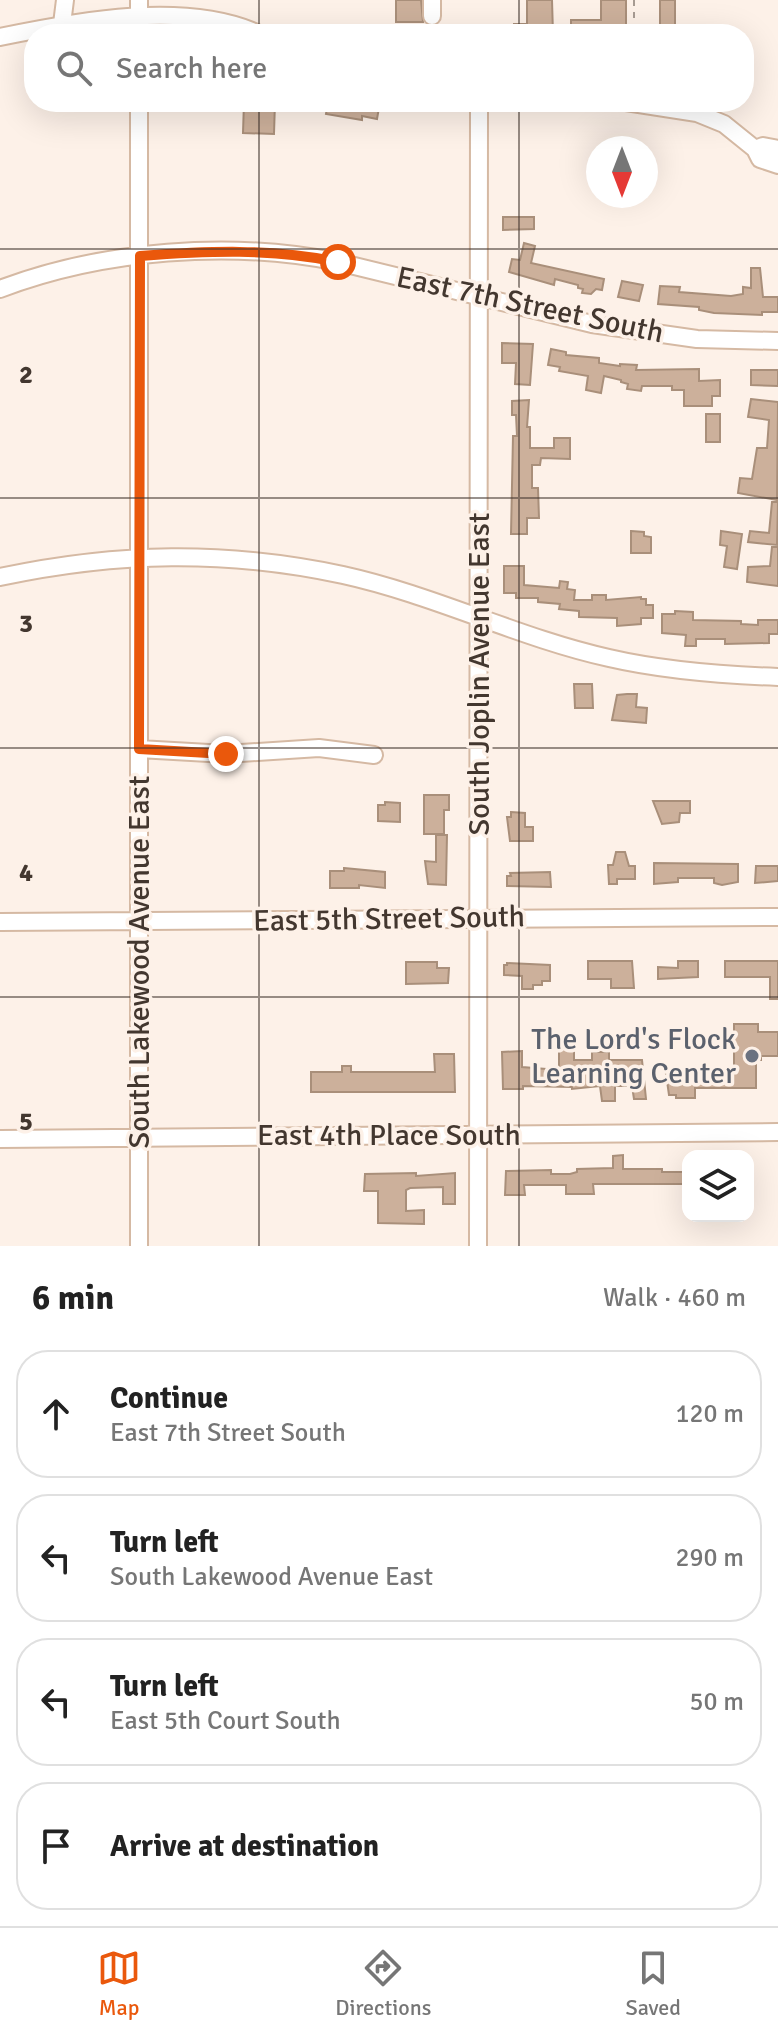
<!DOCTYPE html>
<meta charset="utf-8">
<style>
:root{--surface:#fff;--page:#f6f6f6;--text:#222;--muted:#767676;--line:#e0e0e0;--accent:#ea580c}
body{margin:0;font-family:Signika,sans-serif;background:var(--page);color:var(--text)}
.controls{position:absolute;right:24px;bottom:24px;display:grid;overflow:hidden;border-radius:16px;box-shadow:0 8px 32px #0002}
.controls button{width:72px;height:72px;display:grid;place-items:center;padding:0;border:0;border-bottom:2px solid var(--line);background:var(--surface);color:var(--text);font:40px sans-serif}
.compass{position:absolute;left:586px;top:136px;width:72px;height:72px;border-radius:50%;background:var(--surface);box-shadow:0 8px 32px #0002;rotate:180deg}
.stop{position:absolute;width:24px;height:24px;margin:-18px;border:6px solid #ea580c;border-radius:50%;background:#fff}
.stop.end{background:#ea580c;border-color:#fff;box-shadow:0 2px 8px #0008}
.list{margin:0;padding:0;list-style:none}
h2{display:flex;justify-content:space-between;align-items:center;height:104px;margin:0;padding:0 32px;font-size:34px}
h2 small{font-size:26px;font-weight:400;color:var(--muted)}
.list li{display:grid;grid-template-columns:52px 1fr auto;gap:24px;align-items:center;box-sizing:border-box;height:128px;margin:0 16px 16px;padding:0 16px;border:2px solid var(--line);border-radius:32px}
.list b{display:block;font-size:30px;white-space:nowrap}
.list p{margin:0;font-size:26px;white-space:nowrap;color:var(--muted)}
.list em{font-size:26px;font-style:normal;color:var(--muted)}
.icon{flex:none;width:44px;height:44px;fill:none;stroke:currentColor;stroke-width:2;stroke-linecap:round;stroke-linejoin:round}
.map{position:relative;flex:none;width:778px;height:1246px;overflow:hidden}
.search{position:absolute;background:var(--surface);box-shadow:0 8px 32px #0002;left:24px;right:24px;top:24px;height:88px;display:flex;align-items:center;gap:20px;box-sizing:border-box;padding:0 28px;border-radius:32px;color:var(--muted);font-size:30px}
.sheet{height:680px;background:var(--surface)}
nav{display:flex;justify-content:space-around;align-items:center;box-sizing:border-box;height:112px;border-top:2px solid var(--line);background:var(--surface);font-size:22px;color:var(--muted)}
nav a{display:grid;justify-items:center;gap:4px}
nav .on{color:var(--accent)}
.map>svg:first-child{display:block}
.building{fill:#ccb09b;stroke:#a98f7a;stroke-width:2}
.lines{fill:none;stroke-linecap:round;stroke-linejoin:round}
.minor-casing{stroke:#d5b9a3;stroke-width:20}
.path{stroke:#a79b92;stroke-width:2;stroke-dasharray:6 6;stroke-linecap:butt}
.minor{stroke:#fff;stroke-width:16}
.route{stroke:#ea580c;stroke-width:10}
.grid{fill:none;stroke:#43372f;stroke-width:2;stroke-opacity:0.55}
.worship-dot{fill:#6b7280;stroke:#fdf1e8;stroke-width:3}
.labels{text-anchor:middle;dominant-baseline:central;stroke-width:7;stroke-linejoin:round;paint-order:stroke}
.street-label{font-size:30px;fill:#43372f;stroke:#fdf1e8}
.worship-label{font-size:30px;fill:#5b616d;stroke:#fdf1e8;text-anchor:end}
.grid-label{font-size:26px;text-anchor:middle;font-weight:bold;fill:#43372f;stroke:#fdf1e8;stroke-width:7;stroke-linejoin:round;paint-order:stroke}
</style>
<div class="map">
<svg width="778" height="1246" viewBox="0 0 778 1246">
<rect width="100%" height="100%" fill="#fdf1e8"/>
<path class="building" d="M396 0H421L423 22H396Z
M527 0H552L553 34H514V24H527Z
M601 0H626V34H571V20H601Z
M660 0H675V34H660Z
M244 102H275L274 134 243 133Z
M328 102H380L377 119 362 116V120L326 114Z
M503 217H534V229L503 230Z
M524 243 535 246 531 263 604 279 602 290 596 289 591 294 582 293 583 289 578 288V285L555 279 554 285 509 272 512 259 520 260Z
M751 268H760L763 297H778V312H762V315L714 313 699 310V307L658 304 660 286 680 287 679 292 731 296 743 294V287L751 288Z
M622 281 643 285 639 301 618 297Z
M502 343 533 344 530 385 515 384 516 363H502Z
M551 349 566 352V355L599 358V363L620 366V364L637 365 636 370 699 369V381L720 380V396H712V406H684V390H672V386H642L641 391 627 389 628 384 621 382V380L604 376 601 393 586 390 588 376 559 371 560 367 548 365Z
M751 370H778V386L751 385Z
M751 399 778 402 777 500 738 493 740 478 752 479 757 448H767L769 420 748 417Z
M529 400 527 427H530V448H554V438H570V459L541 458 540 465H532V488H538L539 518H527V534H511L513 436H517L516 415H512V401Z
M706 414H720V442H706Z
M772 502H778L777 545 748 542 750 531 769 533Z
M631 531 644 532V536L651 537V553H631Z
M721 531 742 534 737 569 724 567 727 546 720 545Z
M772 547H778V586L747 582 748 567 770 566Z
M504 566H524V585L559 588 560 581 568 582 567 589 575 590 574 600H592V595H606V600L641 597V599H646V605H653V618H641V624L617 626V618L579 617V611L559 609 560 604 538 602V598H516V593H504Z
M675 611 693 612V620L741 621V624L758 625V620H778V634H769V643L725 644V639H696V646H685L686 635 662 633V614H675Z
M574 684H592L593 708H575Z
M627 694H637L636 707 647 708 646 723 612 720 617 695Z
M424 795H449V810H444V834H424Z
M653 801H690V813H680L679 822 662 824Z
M385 802 400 803V822L378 821V805H385Z
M511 812 525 813V827H533V841H510L507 817H511Z
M436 835H447L446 885 428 884 425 861 436 862Z
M616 852H625L629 866H635V879H617V884H609L608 865H613Z
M654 863 738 864V882L722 885 714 883V878H678V882L654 884Z
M756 866H778V881L755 883Z
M344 868 385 872V888L359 885V888H330V871H344Z
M550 872 551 887 507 886V876H511L510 873Z
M588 961H632L634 988H611V979H588Z
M678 961H698V977L658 979V967L678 968Z
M725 961H778V999H770V977H725Z
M406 962H437V968H449L448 983 406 984Z
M507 963 550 965V981H542V985H533V989H522V976L504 975V965H507Z
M734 1024H758V1032H778V1056H761V1060H756V1088H695V1098H676V1095H669L666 1074H707V1070H734Z
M559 1049H574V1060H592V1052H609V1060H642L646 1099H634L632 1086H615V1101H602L600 1086 572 1089V1087L523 1086V1089H503L502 1052 522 1051V1067L559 1070Z
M434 1054H454L455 1092H311V1072H342V1066H351V1072H435Z
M623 1155V1169H662V1172H688V1184H593L594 1194H566V1185H524L525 1195H505L506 1171 551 1170V1174H570L577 1172V1169L613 1168V1156Z
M416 1173V1176L455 1173V1204H443V1187L410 1188 406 1190V1211L424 1210V1224L378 1223V1191H364L365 1174Z"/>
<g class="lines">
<defs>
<path id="minor" d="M432 0V16
M62 24 65 0
M139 34V0
M0 37C77 21 186 0 259 34
M626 102 697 113 724 124 755 149
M778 149 763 146 755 149 760 159 778 165
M0 289C103 250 231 240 338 262L592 324 697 339 778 341
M0 577C118 552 225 550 343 575 434 595 519 638 609 658 665 671 722 675 778 677
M139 749 226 754 319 748 374 755
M0 922 778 917
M0 1139 778 1132
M139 1246V102
M478 1246 479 102"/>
</defs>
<use href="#minor" class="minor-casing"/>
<path class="path" d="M634 0V34"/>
<use href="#minor" class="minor"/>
</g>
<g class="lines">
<path class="route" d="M226 754 139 749 140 256C207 251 272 248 338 262"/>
</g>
<path class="grid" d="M259 0V34M519 0V34M259 102V1246M519 102V1246M0 249H778M0 498H778M0 748H778M0 997H778"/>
<circle class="worship-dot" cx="752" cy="1056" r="8"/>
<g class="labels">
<g class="street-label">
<text transform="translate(530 305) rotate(12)">East 7th Street South</text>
<text transform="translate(479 674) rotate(-90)">South Joplin Avenue East</text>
<text transform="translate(389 919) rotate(-1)">East 5th Street South</text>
<text transform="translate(139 962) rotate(-90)">South Lakewood Avenue East</text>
<text x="389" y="1135">East 4th Place South</text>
</g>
<g class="worship-label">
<text x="736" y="1039">The Lord's Flock<tspan x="736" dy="34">Learning Center</tspan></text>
</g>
</g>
<g class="grid-label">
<text x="26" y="383">2</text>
<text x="26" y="632">3</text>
<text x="26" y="881">4</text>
<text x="26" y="1130">5</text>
</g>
</svg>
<div class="controls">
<button><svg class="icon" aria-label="layers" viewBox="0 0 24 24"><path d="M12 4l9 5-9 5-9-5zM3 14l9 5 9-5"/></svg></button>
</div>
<svg class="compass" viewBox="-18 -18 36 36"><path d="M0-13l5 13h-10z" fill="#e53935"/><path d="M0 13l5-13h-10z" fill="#767676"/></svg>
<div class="stop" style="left:338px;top:262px"></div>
<div class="stop end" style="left:226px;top:754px"></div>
<div class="search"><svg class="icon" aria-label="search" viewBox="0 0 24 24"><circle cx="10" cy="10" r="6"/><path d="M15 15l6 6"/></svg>Search here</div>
</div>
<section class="sheet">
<h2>6 min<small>Walk · 460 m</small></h2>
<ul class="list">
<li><svg class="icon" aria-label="ahead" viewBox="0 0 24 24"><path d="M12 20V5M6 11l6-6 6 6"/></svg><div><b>Continue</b><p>East 7th Street South</p></div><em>120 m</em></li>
<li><svg class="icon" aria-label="left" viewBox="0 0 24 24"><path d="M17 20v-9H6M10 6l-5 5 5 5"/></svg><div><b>Turn left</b><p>South Lakewood Avenue East</p></div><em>290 m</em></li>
<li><svg class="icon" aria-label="left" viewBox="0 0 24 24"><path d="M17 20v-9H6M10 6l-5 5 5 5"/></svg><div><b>Turn left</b><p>East 5th Court South</p></div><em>50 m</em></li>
<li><svg class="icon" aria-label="arrive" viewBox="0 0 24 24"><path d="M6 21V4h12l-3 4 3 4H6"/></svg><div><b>Arrive at destination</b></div></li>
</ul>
</section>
<nav>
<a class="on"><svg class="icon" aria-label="map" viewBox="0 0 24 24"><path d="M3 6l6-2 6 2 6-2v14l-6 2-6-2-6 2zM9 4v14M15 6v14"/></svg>Map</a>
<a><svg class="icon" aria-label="directions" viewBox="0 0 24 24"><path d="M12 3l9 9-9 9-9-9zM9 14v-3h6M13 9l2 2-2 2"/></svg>Directions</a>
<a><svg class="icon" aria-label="saved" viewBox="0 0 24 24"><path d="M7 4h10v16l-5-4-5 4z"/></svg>Saved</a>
</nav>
